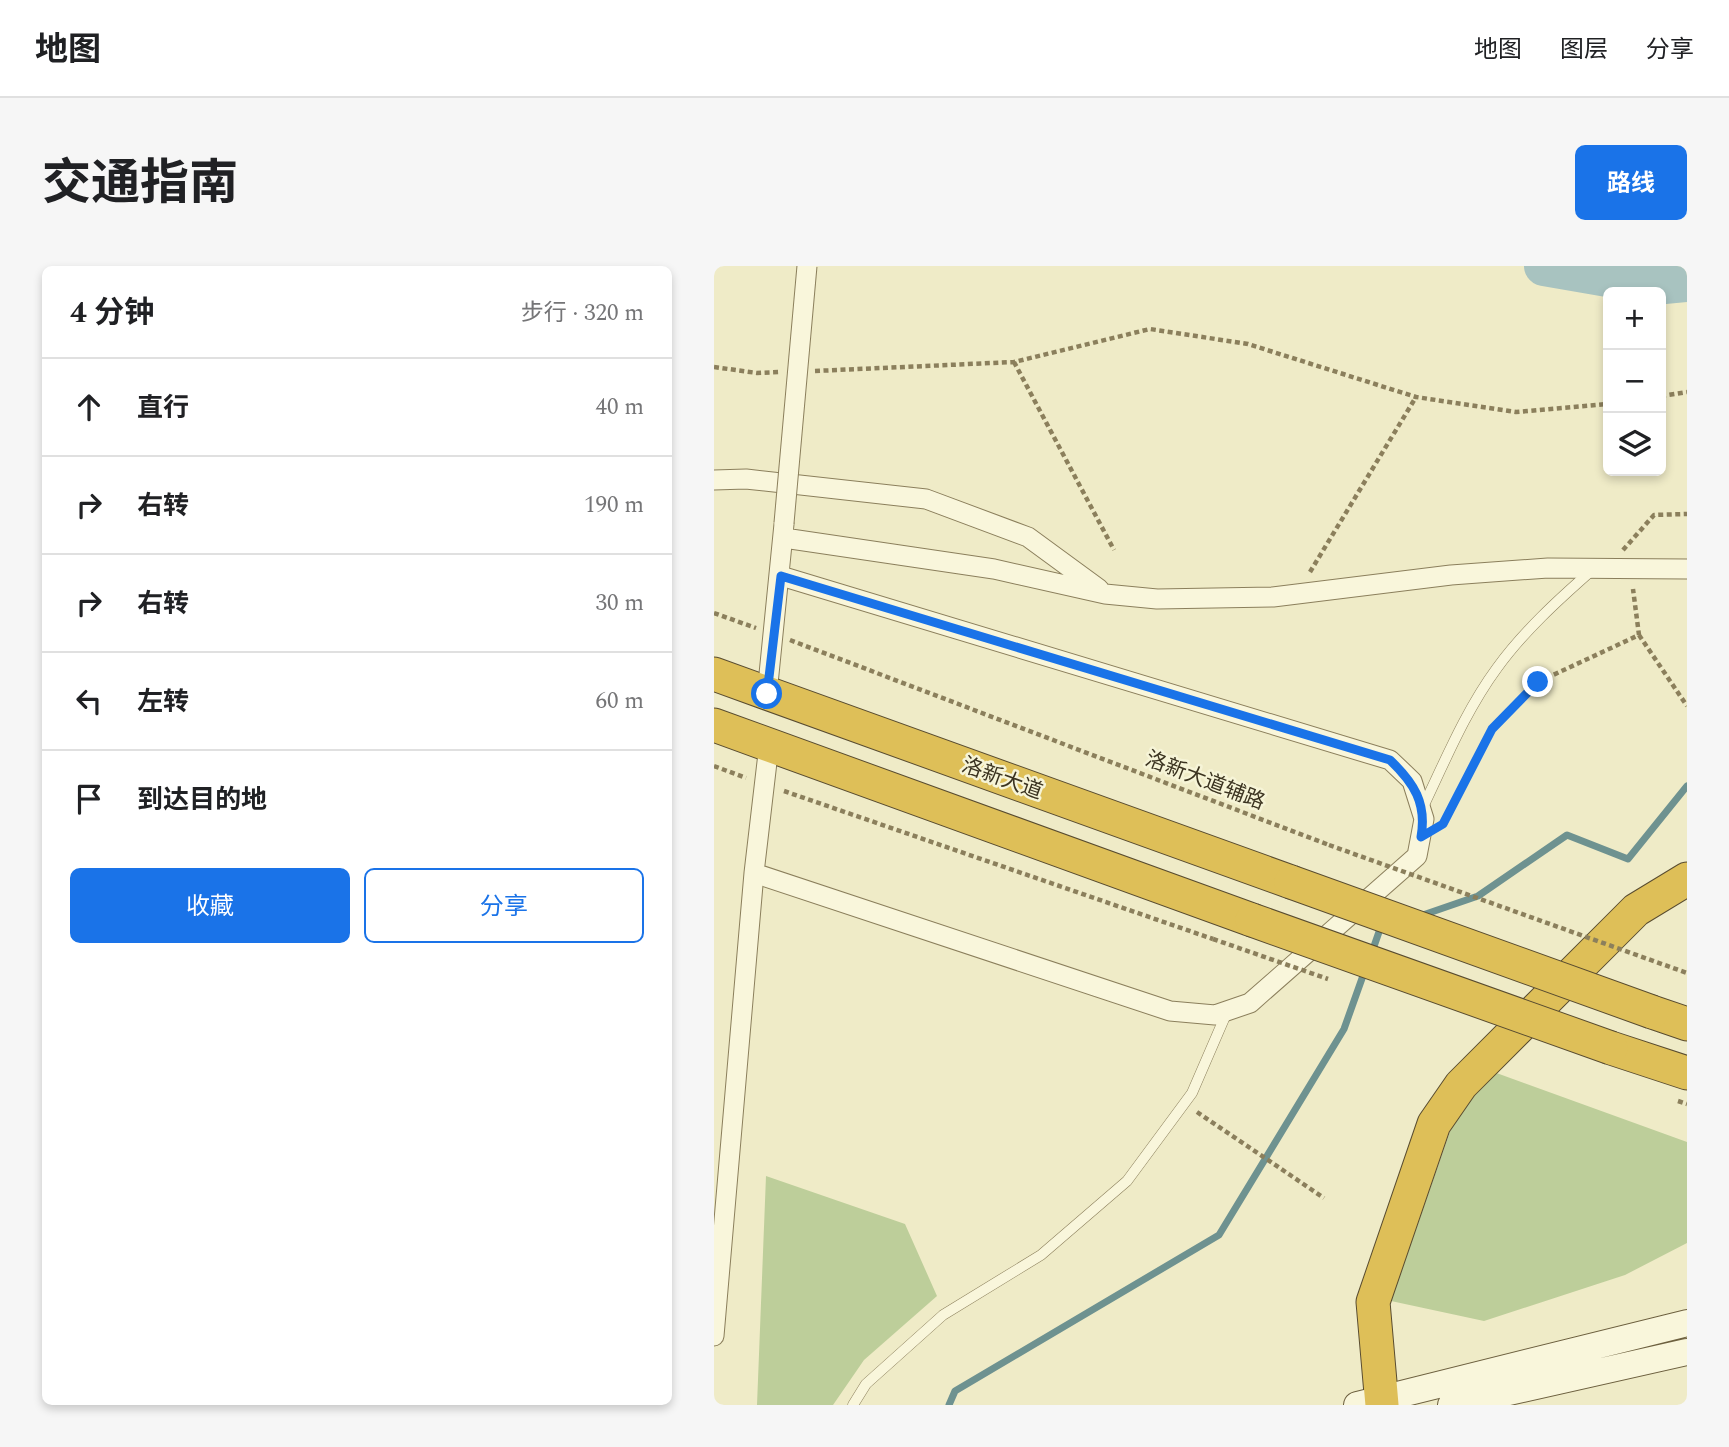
<!DOCTYPE html>
<html lang="zh">
<meta charset="utf-8">
<style>
:root{--surface:#fff;--page:#f6f6f6;--text:#202124;--muted:#757577;--line:#e0e0e0;--accent:#1a73e8}
body{margin:0;font-family:Spectral,"Noto Sans SC",serif;background:var(--page);color:var(--text)}
.controls{position:absolute;right:21px;top:21px;display:grid;overflow:hidden;border-radius:10px;box-shadow:0 4px 10px #0003}
.controls button{width:63px;height:63px;display:grid;place-items:center;padding:0;border:0;border-bottom:2px solid var(--line);background:var(--surface);color:var(--text);font:35px sans-serif}
.stop{position:absolute;width:21px;height:21px;margin:-16px;border:5px solid #1a73e8;border-radius:50%;background:#fff}
.stop.end{background:#1a73e8;border-color:#fff;box-shadow:0 2px 7px #0008}
.list{margin:0;padding:0;list-style:none}
h2{display:flex;justify-content:space-between;align-items:center;height:91px;margin:0;padding:0 28px;font-size:30px}
h2 small{font-size:23px;font-weight:400;color:var(--muted)}
.list li{display:grid;grid-template-columns:46px 1fr auto;gap:21px;align-items:center;box-sizing:border-box;height:98px;padding:0 28px;border-top:2px solid var(--line)}
.list b{display:block;font-size:26px;white-space:nowrap}
.list em{font-size:23px;font-style:normal;color:var(--muted)}
.actions{display:flex;gap:14px;padding:21px 28px}
.actions a{flex:1;padding:16px 0;border:2px solid var(--accent);border-radius:10px;text-align:center;font-size:24px;color:var(--accent)}
.actions .main{background:var(--accent);color:#fff}
.icon{flex:none;width:38px;height:38px;fill:none;stroke:currentColor;stroke-width:2;stroke-linecap:round;stroke-linejoin:round}
.map{position:relative;flex:none;width:973px;height:1139px;overflow:hidden;border-radius:10px}
header{display:flex;align-items:center;gap:42px;box-sizing:border-box;height:98px;padding:0 35px;background:var(--surface);border-bottom:2px solid var(--line)}
header strong{font-size:33px}
nav{display:flex;gap:38px;margin-inline-start:auto;font-size:24px}
.intro{display:flex;align-items:center;justify-content:space-between;box-sizing:border-box;height:168px;padding:0 42px}
h1{margin:0;font-size:49px}
.button{padding:18px 32px;border-radius:10px;background:var(--accent);color:#fff;font-size:24px;font-weight:700}
main{display:flex;gap:42px;padding:0 42px}
aside{flex:1;background:var(--surface);border-radius:10px;box-shadow:0 4px 10px #0003}
.map>svg:first-child{display:block}
.green{fill:#bdce9a}
.lines{fill:none;stroke-linecap:round;stroke-linejoin:round}
.stream{stroke:#6e9290;stroke-width:7}
.river{stroke:#a8c3c0;stroke-width:40}
.lane-casing{stroke:#8b7f5c;stroke-width:11}
.street-casing{stroke:#8b7f5c;stroke-width:21}
.secondary-casing{stroke:#6d603f;stroke-width:28}
.highway-casing{stroke:#594c30;stroke-width:35}
.path{stroke:#8b7f5c;stroke-width:4.5;stroke-dasharray:5 3.5;stroke-linecap:butt}
.lane{stroke:#f9f6db;stroke-width:10}
.street{stroke:#f9f6db;stroke-width:19}
.secondary{stroke:#f9f6db;stroke-width:26}
.highway{stroke:#debf58;stroke-width:33}
.street-bridge-casing{stroke:#8b7f5c;stroke-width:21;stroke-linecap:butt}
.highway-bridge-casing{stroke:#594c30;stroke-width:35;stroke-linecap:butt}
.path-bridge{stroke:#8b7f5c;stroke-width:4.5;stroke-dasharray:5 3.5;stroke-linecap:butt}
.street-bridge{stroke:#f9f6db;stroke-width:19}
.highway-bridge{stroke:#debf58;stroke-width:33}
.route{stroke:#1a73e8;stroke-width:9}
.labels{text-anchor:middle;dominant-baseline:central;stroke-width:5;stroke-linejoin:round;paint-order:stroke}
.street-label{font-size:21px;fill:#3b3320;stroke:#f6f4d7}
</style>
<header>
<strong>地图</strong>
<nav><a>地图</a><a>图层</a><a>分享</a></nav>
</header>
<div class="intro"><h1>交通指南</h1><a class="button">路线</a></div>
<main>
<aside>
<h2>4 分钟<small>步行 · 320 m</small></h2>
<ul class="list">
<li><svg class="icon" aria-label="ahead" viewBox="0 0 24 24"><path d="M12 20V5M6 11l6-6 6 6"/></svg><div><b>直行</b></div><em>40 m</em></li>
<li><svg class="icon" aria-label="right" viewBox="0 0 24 24"><path d="M7 20v-9h11M14 6l5 5-5 5"/></svg><div><b>右转</b></div><em>190 m</em></li>
<li><svg class="icon" aria-label="right" viewBox="0 0 24 24"><path d="M7 20v-9h11M14 6l5 5-5 5"/></svg><div><b>右转</b></div><em>30 m</em></li>
<li><svg class="icon" aria-label="left" viewBox="0 0 24 24"><path d="M17 20v-9H6M10 6l-5 5 5 5"/></svg><div><b>左转</b></div><em>60 m</em></li>
<li><svg class="icon" aria-label="arrive" viewBox="0 0 24 24"><path d="M6 21V4h12l-3 4 3 4H6"/></svg><div><b>到达目的地</b></div></li>
</ul>
<div class="actions"><a class="main">收藏</a><a>分享</a></div>
</aside>
<div class="map">
<svg width="973" height="1139" viewBox="0 0 973 1139">
<rect width="100%" height="100%" fill="#efebc7"/>
<path class="green" d="M777 805 973 876V977L911 1009 770 1055 677 1035 739 857Z
M52 910 191 958 223 1030 150 1094 119 1139H43Z"/>
<g class="lines">
<path class="stream" d="M706 650 764 630 853 569 914 593 973 520
M658 686 666 663 672 661
M235 1139 241 1125 505 969 630 763 651 704"/>
<path class="river" d="M830 0 940 19 973 16"/>
<defs>
<path id="lane" d="M709 541C731 495 752 444 783 402 809 366 844 334 877 305
M139 1139 152 1118 229 1049 327 989 413 915 478 827 513 746"/>
<path id="street" d="M0 214 32 213 212 233 314 271 385 323
M70 272 280 303 391 328 443 333 559 331 737 309 834 302 973 303
M53 428 70 258
M40 607 456 745 501 749 536 737 703 590 710 553 698 515 676 494 67 310
M0 1070 40 607 55 479"/>
<path id="secondary" d="M643 1139 973 1057
M737 1139 973 1086"/>
<path id="highway" d="M0 408 577 616
M0 459 538 654
M938 746 973 758
M897 782 973 807
M668 1139 659 1036 720 858 747 819 922 644 973 613"/>
</defs>
<use href="#lane" class="lane-casing"/>
<use href="#street" class="street-casing"/>
<use href="#secondary" class="secondary-casing"/>
<use href="#highway" class="highway-casing"/>
<path class="path" d="M300 96 400 284
M0 101 43 107 65 106
M101 105 300 96 436 63 534 78 702 131 802 146 894 138
M947 130 973 126
M909 284 940 249 973 248
M596 306 702 131
M0 347 42 362
M925 369 973 440
M76 374 615 579
M0 500 32 512
M70 525 499 673
M730 555 778 463 824 416 925 369 919 323
M964 835 973 838
M483 846 610 932"/>
<use href="#lane" class="lane"/>
<use href="#street" class="street"/>
<use href="#secondary" class="secondary"/>
<use href="#highway" class="highway"/>
<defs>
<path id="street-bridge" d="M70 257 93 0"/>
<path id="highway-bridge" d="M577 616 938 746
M538 654 897 782"/>
</defs>
<use href="#street-bridge" class="street-bridge-casing"/>
<use href="#highway-bridge" class="highway-bridge-casing"/>
<path class="path-bridge" d="M615 579 973 707
M499 673 614 713"/>
<use href="#street-bridge" class="street-bridge"/>
<use href="#highway-bridge" class="highway-bridge"/>
</g>
<g class="lines">
<path class="route" d="M53 428 67 310 676 494C700 517 713 537 707 571L729 558 778 463 824 416"/>
</g>
<g class="labels">
<g class="street-label">
<text transform="translate(288 513) rotate(20)">洛新大道</text>
<text transform="translate(491 515) rotate(21)">洛新大道辅路</text>
</g>
</g>
</svg>
<div class="controls">
<button>+</button>
<button>−</button>
<button><svg class="icon" aria-label="layers" viewBox="0 0 24 24"><path d="M12 4l9 5-9 5-9-5zM3 14l9 5 9-5"/></svg></button>
</div>
<div class="stop" style="left:53px;top:428px"></div>
<div class="stop end" style="left:824px;top:416px"></div>
</div>
</main>
